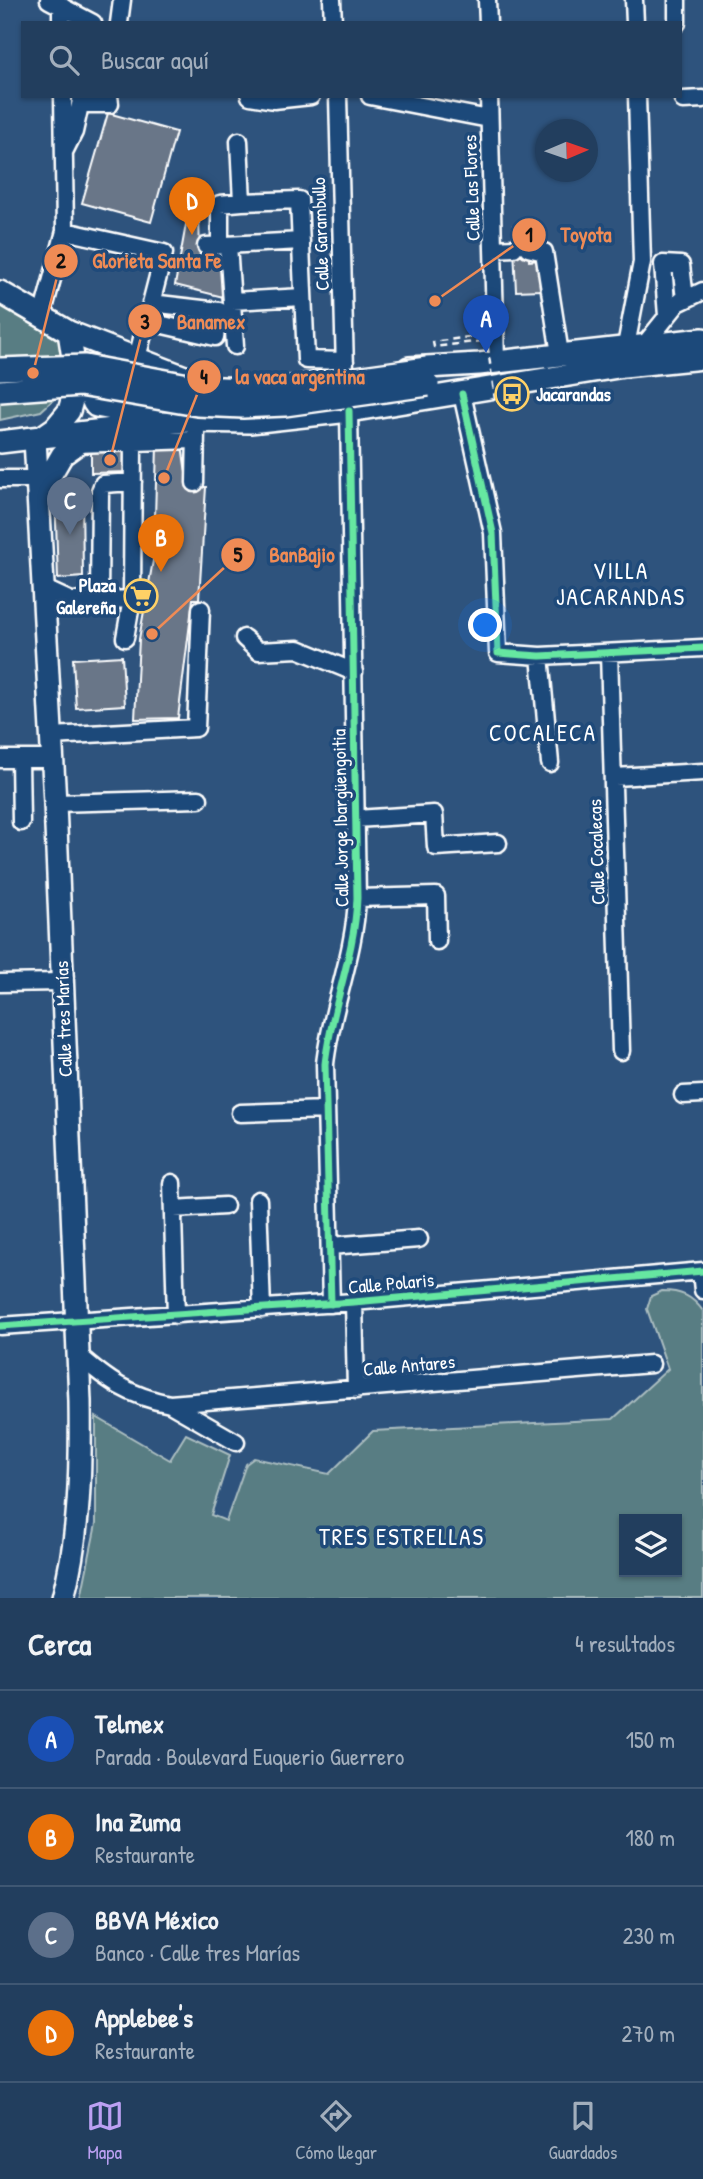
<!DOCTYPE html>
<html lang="es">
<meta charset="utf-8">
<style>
:root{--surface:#223e5e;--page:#2e4967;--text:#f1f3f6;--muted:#a2aebc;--line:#3f5773;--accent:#bca0f2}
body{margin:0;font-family:"Patrick Hand",sans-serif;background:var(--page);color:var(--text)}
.controls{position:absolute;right:21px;bottom:21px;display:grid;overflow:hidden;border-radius:0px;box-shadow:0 2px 5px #0004}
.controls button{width:63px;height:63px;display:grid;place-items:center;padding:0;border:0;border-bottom:2px solid var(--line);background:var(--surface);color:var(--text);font:35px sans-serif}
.compass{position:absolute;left:535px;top:119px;width:63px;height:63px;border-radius:50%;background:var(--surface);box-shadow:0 2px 5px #0004;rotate:88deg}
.you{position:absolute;left:486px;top:626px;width:24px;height:24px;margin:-18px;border:5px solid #fff;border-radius:50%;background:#1a73e8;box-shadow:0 0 0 10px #1a73e833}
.badge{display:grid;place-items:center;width:46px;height:46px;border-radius:50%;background:var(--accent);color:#fff;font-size:23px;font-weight:700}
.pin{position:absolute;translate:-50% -58px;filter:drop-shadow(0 2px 4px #0008)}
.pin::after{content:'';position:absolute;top:37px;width:24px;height:21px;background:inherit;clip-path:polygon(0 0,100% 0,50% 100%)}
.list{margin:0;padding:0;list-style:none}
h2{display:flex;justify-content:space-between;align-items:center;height:91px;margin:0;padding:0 28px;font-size:30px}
h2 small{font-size:23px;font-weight:400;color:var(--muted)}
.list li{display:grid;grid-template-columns:46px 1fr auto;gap:21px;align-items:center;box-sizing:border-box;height:98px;padding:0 28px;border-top:2px solid var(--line)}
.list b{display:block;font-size:26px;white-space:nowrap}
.list p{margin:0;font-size:23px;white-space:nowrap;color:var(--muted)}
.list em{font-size:23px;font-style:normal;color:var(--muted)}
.icon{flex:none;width:38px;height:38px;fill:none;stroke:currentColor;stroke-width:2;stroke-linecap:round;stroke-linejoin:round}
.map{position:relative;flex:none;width:703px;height:1598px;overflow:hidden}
.search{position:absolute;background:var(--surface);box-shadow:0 2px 5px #0004;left:21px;right:21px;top:21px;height:77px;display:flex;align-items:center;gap:18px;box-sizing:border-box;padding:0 24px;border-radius:0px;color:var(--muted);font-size:26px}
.sheet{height:483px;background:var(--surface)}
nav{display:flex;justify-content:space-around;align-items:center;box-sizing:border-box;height:98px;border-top:2px solid var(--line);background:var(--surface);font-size:19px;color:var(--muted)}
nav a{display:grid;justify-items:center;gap:4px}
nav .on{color:var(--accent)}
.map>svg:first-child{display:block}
.green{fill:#587d83;stroke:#acbec1;stroke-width:2;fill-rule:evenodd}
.building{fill:#697688;stroke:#fff;stroke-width:2}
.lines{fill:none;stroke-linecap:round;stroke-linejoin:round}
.minor-casing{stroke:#fff;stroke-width:21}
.major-casing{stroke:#fff;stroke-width:26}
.path{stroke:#fff;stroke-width:2.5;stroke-dasharray:7 5;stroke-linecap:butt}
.minor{stroke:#1f4a7a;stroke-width:16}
.major{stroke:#1f4a7a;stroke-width:21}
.major-bridge-casing{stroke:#fff;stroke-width:26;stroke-linecap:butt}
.path-bridge{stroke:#fff;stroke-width:2.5;stroke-dasharray:7 5;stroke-linecap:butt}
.major-bridge{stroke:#1f4a7a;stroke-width:21}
.cycleway-casing{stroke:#1f4a7a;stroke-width:11}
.cycleway{stroke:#66e7a1;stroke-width:7}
.labels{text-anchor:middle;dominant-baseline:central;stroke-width:7;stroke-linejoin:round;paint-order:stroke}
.street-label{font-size:19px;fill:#fff;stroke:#1f4a7a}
.poi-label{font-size:19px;font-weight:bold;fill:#fff;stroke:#1f4a7a;text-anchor:start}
.quarter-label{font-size:23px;letter-spacing:2px;fill:#fff;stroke:#1f4a7a}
.leader{fill:none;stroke:#ef8b55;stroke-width:2.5}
.callout-dot{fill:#ef8b55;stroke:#1f4a7a;stroke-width:2.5}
.mark-label{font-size:21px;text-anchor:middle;font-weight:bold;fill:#111}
.callout-label{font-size:21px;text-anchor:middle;font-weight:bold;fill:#ef8b55;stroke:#1f4a7a;stroke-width:7;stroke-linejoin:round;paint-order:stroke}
</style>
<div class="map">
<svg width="703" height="1598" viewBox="0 0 703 1598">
<rect width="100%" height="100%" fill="#2e537d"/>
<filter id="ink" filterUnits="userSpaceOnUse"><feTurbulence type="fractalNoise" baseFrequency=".0143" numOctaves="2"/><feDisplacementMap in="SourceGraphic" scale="14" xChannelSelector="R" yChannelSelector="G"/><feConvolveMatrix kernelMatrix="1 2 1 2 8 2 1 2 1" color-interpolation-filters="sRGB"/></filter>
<g filter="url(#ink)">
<path class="green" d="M0 305 58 340 67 358 65 389 41 411 0 420Z
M662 1291C681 1291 692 1296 703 1311V1598H81L96 1524V1417L170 1460 186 1434 230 1455 211 1515 226 1521 246 1464 254 1458 329 1474 373 1431 613 1419 668 1369 647 1309 651 1296ZM624 1519H677V1572H624Z"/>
<path class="building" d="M108 113 176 132 151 222 82 203Z
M189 208 199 210 200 260 223 270 227 298 175 285Z
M527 225 529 261 540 260 541 290 516 291 513 226Z
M157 445H182L188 487H206L199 599H193L178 718 135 719 139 639 154 555Z
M129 448 130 472 91 473V449Z
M82 492 83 577 58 579 55 493Z
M122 656 125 705 76 708 73 659Z"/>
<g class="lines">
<defs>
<path id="minor" d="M49 0 93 23
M332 0 333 23
M487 0 488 23
M634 0 635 23
M61 5V23
M119 23 122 0
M677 23V0
M63 96 65 231
M250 96 274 100 311 96
M338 96 345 370
M370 96 489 119
M489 96 496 362
M683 100 703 99
M81 104H110L109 96
M239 141 242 202 299 200 306 360 345 361
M65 150 74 132 82 96
M220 245V204L242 202
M228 245 235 346
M206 246 301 241
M528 248 544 252 560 354
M494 249 514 248
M232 301 303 297
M42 316 65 231 164 253 137 358
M667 316 663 264 681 265 685 299
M146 321 215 337 219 311 151 303
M645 344 678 303 703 291
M626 346 642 262 637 96
M462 394 493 533 498 653 540 656 703 648
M77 444 194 440
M0 479H39
M195 483 196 430
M45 589 71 601 132 599
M99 600 100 491 103 484 133 482
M125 638 132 599 133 443
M244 638 258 651 298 649 354 672
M609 653 621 1051
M540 656 550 763
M52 736 196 728 201 609
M0 759H53
M20 759 21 822
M615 777 703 772
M55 803 199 799
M356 819 434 814 436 847 498 843
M357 898 436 896 437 941
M0 983 62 982
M683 1095 703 1094
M240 1113 326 1110
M172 1183 176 1315
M258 1200 262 1309
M173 1209 225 1206
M330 1246 419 1239
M701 1272 703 1290
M354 1302 356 1390
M331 1304 325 1064C331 1008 355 954 357 898L349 411
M0 1326 354 1302 703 1271
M77 1354C108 1381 129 1396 170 1404L651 1364
M170 1404 236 1442"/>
<path id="major" d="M0 292 69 332 185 377
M409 368 479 364 703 339
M102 375C90 382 87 395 96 406L154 417
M42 437 184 421 250 422 349 411 624 366 703 358
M35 439 55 803 80 1401C81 1468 80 1533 63 1598
M0 442 42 437 55 428 69 411 77 383 69 332
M40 493 62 455 92 433"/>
</defs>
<use href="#minor" class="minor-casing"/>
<use href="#major" class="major-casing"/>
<path class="path" d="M482 341 434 347 433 342 483 335"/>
<use href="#minor" class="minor"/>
<use href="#major" class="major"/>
<defs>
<path id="major-bridge" d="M0 369 85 366 199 387 244 389 284 388 427 368
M0 391 80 385 197 405 243 407 285 405 428 385"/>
</defs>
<use href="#major-bridge" class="major-bridge-casing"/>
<path class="path-bridge" d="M486 334 495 400"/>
<use href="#major-bridge" class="major-bridge"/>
<defs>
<path id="cycleway" d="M462 394 493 533 498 653 540 656 703 648
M331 1304 325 1064C331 1008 355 954 357 898L349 411
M0 1326 354 1302 703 1271"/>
</defs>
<use href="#cycleway" class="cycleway-casing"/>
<use href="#cycleway" class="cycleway"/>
</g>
</g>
<defs>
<symbol id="bus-ring" viewBox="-11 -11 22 22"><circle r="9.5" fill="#1f4a7a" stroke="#ffd166" stroke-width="1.5"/><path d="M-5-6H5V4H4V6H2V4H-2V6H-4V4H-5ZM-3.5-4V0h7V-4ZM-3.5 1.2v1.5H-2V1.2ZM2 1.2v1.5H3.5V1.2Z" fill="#ffd166"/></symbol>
<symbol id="supermarket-ring" viewBox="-11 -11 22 22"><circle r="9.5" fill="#1f4a7a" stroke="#ffd166" stroke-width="1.5"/><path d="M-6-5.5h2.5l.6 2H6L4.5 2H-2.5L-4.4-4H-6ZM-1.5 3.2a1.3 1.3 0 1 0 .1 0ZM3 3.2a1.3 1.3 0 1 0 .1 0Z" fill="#ffd166"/></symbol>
</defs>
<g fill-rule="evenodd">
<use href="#bus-ring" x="493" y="375" width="38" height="38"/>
<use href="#supermarket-ring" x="122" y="577" width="38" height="38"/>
</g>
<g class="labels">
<g class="street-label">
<text transform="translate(471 188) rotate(-92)">Calle Las Flores</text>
<text transform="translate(320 234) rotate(-92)">Calle Garambullo</text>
<text transform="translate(340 818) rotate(-91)">Calle Jorge Ibargüengoitia</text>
<text transform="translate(596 852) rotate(-92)">Calle Cocalecas</text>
<text transform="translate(63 1019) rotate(-92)">Calle tres Marías</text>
<text transform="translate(391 1283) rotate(-5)">Calle Polaris</text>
<text transform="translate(409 1365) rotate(-5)">Calle Antares</text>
</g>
<g class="poi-label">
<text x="536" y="394">Jacarandas</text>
<text x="116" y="585" text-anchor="end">Plaza<tspan x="116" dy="22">Galereña</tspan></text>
</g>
<g class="quarter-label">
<text x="621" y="570">VILLA<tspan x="621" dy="26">JACARANDAS</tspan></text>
<text x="543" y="732">COCALECA</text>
<text x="402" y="1536">TRES ESTRELLAS</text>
</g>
</g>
<path class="leader" d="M435 301L529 235M33 373L61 261M110 460L145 321M164 478L204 377M152 634L238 555"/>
<g class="callout-dot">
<circle cx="435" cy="301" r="7"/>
<circle cx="33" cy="373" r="7"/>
<circle cx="110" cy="460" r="7"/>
<circle cx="164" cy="478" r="7"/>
<circle cx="152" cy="634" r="7"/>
<circle cx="529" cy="235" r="18"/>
<circle cx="61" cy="261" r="18"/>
<circle cx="145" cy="321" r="18"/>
<circle cx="204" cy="377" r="18"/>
<circle cx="238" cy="555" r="18"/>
</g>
<g class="mark-label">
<text x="529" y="242">1</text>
<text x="61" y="268">2</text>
<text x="145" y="329">3</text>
<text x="204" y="384">4</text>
<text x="238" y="562">5</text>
</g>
<g class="callout-label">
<text x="586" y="242">Toyota</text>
<text x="157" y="268">Glorieta Santa Fe</text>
<text x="211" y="329">Banamex</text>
<text x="300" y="384">la vaca argentina</text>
<text x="302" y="562">BanBajio</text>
</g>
</svg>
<div class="controls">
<button><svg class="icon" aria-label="layers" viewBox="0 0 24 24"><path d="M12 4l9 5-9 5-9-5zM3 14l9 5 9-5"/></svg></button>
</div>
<svg class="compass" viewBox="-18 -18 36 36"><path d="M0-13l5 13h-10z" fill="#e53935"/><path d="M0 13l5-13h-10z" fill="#a2aebc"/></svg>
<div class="you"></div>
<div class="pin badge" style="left:486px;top:353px;background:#1a4fb4">A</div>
<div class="pin badge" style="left:161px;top:572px;background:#e8710a">B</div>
<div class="pin badge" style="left:70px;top:535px;background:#5c6f8a">C</div>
<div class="pin badge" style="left:192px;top:235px;background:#e8710a">D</div>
<div class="search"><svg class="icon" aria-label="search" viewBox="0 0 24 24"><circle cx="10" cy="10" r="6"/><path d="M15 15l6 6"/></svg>Buscar aquí</div>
</div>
<section class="sheet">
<h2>Cerca<small>4 resultados</small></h2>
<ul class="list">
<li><span class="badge" style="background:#1a4fb4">A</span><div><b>Telmex</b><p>Parada · Boulevard Euquerio Guerrero</p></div><em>150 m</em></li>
<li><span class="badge" style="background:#e8710a">B</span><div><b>Ina Zuma</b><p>Restaurante</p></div><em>180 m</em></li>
<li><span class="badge" style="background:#5c6f8a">C</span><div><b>BBVA México</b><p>Banco · Calle tres Marías</p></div><em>230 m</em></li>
<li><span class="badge" style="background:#e8710a">D</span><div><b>Applebee's</b><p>Restaurante</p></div><em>270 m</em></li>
</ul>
</section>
<nav>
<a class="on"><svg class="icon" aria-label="map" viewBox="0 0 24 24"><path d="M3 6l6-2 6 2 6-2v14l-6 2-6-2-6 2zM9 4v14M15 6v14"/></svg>Mapa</a>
<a><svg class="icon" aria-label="directions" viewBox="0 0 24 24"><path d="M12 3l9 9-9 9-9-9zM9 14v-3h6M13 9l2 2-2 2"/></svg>Cómo llegar</a>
<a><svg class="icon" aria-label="saved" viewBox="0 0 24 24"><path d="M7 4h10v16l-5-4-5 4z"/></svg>Guardados</a>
</nav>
